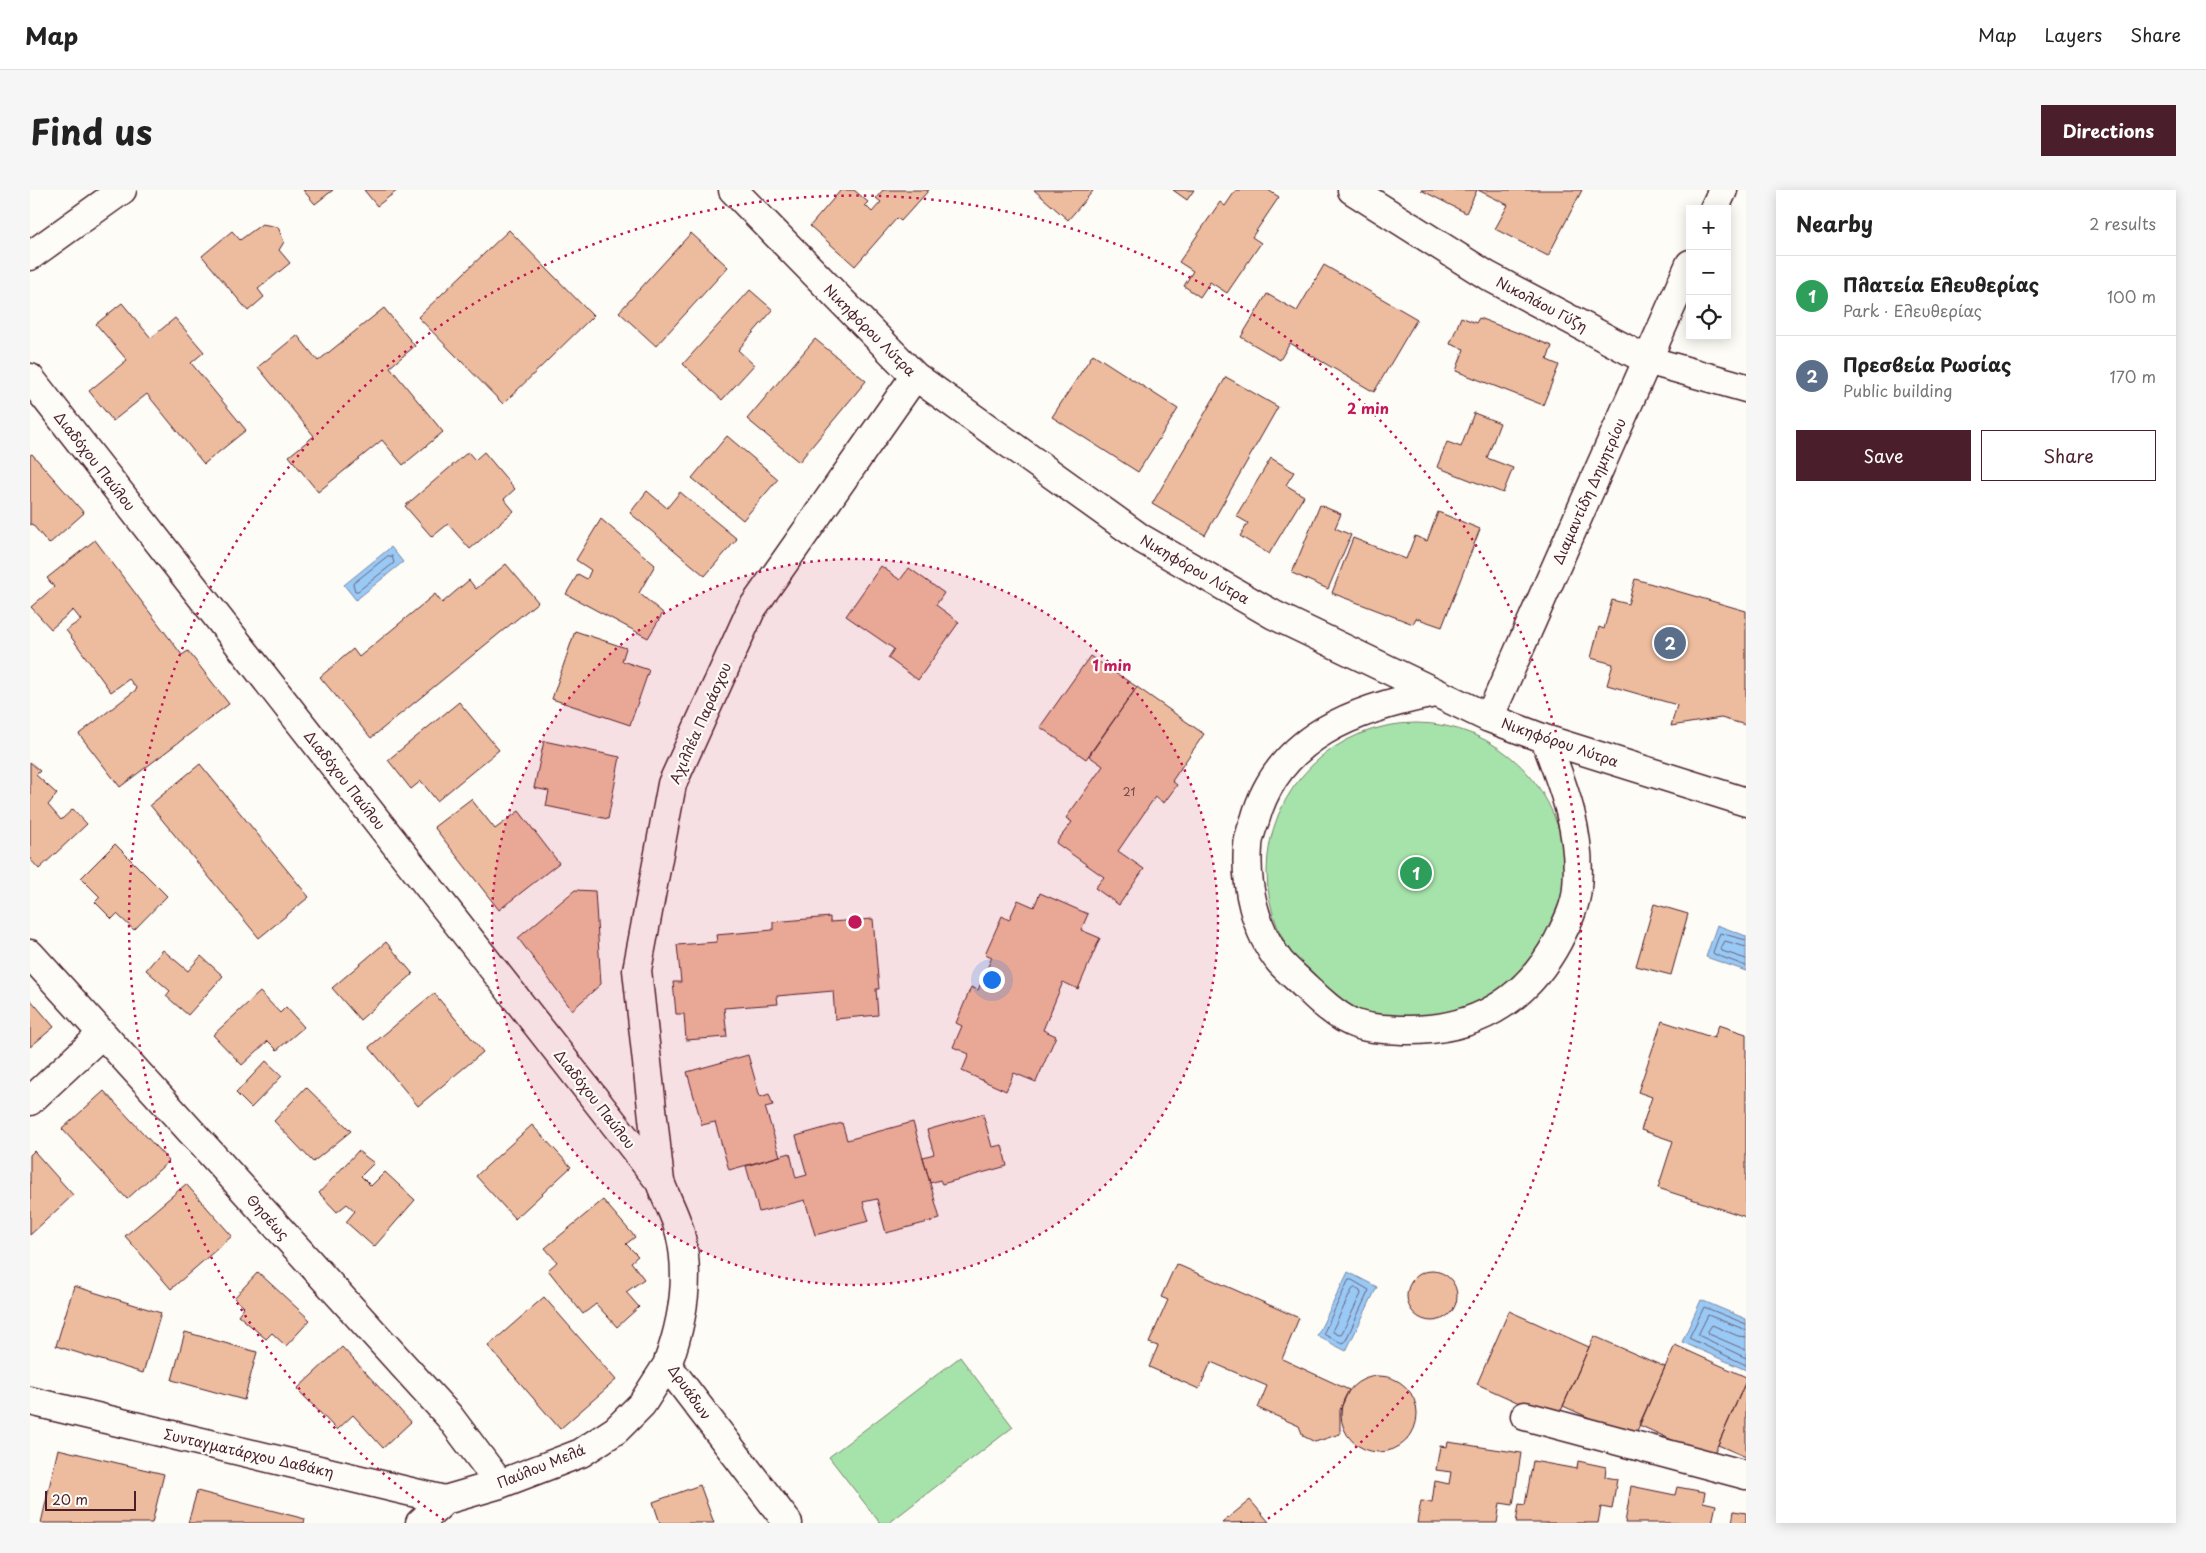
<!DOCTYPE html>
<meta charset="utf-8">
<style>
:root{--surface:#fff;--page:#f6f6f6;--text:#222;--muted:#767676;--line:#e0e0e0;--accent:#4a1f2b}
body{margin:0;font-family:"Playpen Sans",sans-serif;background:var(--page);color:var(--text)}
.controls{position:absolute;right:15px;top:15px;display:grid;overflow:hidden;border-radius:0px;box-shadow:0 2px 12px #0003}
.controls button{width:45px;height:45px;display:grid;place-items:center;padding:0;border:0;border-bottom:1px solid var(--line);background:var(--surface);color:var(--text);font:25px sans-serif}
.scale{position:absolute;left:15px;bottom:12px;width:91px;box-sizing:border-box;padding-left:5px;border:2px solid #4a1f2b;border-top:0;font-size:14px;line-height:18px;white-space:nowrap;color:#4a1f2b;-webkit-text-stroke:4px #fdfcf7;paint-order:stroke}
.you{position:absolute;left:961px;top:789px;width:18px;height:18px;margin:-12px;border:4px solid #fff;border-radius:50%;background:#1a73e8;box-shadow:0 0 0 8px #1a73e833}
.badge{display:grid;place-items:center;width:32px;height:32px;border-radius:50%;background:var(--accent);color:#fff;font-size:16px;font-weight:700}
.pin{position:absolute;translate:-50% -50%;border:2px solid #fff;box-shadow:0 1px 5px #0006}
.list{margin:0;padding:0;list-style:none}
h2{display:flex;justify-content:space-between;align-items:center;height:65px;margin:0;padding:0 20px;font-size:21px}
h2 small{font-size:16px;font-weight:400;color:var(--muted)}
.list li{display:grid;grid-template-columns:32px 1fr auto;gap:15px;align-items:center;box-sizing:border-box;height:80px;padding:0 20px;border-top:1px solid var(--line)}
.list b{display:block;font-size:19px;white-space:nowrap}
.list p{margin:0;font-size:16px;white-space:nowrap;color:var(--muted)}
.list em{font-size:16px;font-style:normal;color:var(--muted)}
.actions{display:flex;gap:10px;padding:15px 20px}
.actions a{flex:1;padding:11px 0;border:1px solid var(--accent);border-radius:0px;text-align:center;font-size:18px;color:var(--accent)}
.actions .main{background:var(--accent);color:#fff}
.icon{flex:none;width:28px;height:28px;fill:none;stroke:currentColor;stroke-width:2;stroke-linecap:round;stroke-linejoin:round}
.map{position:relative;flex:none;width:1716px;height:1333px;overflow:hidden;border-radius:0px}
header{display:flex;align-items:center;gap:30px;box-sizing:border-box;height:70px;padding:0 25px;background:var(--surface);border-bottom:1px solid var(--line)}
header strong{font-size:24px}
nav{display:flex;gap:28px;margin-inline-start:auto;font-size:18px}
.intro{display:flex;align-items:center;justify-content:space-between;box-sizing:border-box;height:120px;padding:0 30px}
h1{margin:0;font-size:35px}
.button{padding:12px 22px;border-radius:0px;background:var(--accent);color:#fff;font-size:18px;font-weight:700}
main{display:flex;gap:30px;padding:0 30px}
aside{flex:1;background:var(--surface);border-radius:0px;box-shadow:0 2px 12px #0003}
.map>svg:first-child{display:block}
.green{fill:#a6e3aa;stroke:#78816a}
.water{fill:#99c9f5;stroke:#7985a4}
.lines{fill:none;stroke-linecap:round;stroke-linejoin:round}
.shore{stroke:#6a637c;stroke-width:1}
.building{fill:#edbc9e;stroke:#4a1f2b}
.minor-casing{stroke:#4a1f2b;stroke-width:31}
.minor{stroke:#fdfcf7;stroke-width:28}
.ring{fill:none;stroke:#c2185b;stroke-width:2.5;stroke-dasharray:2.5 5}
.labels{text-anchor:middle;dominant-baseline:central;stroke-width:4.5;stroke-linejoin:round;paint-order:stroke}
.number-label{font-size:11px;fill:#734648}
.street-label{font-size:14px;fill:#4a1f2b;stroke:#fdfcf7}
.centre{fill:#c2185b;stroke:#fdfcf7;stroke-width:2.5}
.ring-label{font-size:15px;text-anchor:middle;font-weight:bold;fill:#c2185b;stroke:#fdfcf7;stroke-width:4.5;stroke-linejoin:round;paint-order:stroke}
</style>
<header>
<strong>Map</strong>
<nav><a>Map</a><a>Layers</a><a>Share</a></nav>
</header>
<div class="intro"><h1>Find us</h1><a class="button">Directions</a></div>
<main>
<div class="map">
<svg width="1716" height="1333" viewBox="0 0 1716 1333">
<rect width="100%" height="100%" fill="#fdfcf7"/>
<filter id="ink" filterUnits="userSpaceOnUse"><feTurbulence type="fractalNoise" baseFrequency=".02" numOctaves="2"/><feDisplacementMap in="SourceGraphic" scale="10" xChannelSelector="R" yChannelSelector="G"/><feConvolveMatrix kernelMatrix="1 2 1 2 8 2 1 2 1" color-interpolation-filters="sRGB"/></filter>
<g filter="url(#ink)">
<path class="green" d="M1237 682a149 149 0 1 1 298 0a149 149 0 1 1-298 0Z
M930 1167 983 1237 859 1333H850L799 1267Z"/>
<path class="water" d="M361 357 373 372 326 410 314 395Z
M1687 735 1716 746V781L1676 767Z
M1318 1082 1347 1097 1316 1161 1287 1146Z
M1671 1110 1716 1129V1180L1652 1152Z"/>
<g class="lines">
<path class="shore" d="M358 366H362L364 373 328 401H325L323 394Z
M1716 750 1690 743 1683 762 1684 764 1716 776
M1716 757 1695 751 1691 758 1692 761 1716 769
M1319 1090H1322L1339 1100 1315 1152 1312 1153 1295 1145 1294 1143Z
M1325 1098 1330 1101 1331 1104 1312 1143 1309 1145 1303 1142V1139L1322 1100Z
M1716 1134 1674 1117 1659 1148 1716 1175
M1716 1140 1678 1125 1668 1145 1716 1168
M1716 1147 1708 1146 1682 1135 1678 1141 1679 1144 1716 1160"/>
</g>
<path class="building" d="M273 0H303L285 14Z
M334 0H368L347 16Z
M811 0H824L838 12 835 15 842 22 851 12 846 8 853 0H899L871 31 867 28 825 76 780 36Z
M1004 0H1062L1063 1 1038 30Z
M1143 0H1164L1157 10Z
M1206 0H1238L1249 7 1222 47 1231 53 1197 103 1180 92 1170 107 1154 96 1163 81 1149 72 1190 12 1195 16Z
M1391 0H1447L1436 23Z
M1448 0H1552L1518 66 1465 39 1478 15Z
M232 34 248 37 254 52 249 60 260 73 228 99 234 107 218 121 172 66 202 41 210 50Z
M479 40 563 126 473 214 388 127Z
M661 43 698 77 626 156 589 122Z
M1294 75 1387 129 1344 202 1260 153 1250 170 1211 147 1237 104 1267 121Z
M720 100 743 120 708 160 724 175 692 210 653 174Z
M92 113 121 148 145 128 174 162 161 173 216 240 174 274 117 204 83 231 59 201 97 170 66 134Z
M354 118 385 156 360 177 413 242 373 275 352 250 288 302 259 266 284 246 228 177 267 145 288 171Z
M1431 127 1446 133 1449 128 1522 156 1517 170 1529 175 1513 215 1426 181 1434 159 1420 154Z
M785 149 836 191 769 272 717 229Z
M1063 164 1148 219 1108 282 1022 227Z
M1196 187 1248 217 1175 345 1122 314Z
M1444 223 1470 233 1457 268 1483 278 1473 303 1407 277 1417 252 1431 257Z
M697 246 748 289 713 330 662 288Z
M438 262 445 270 454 262 485 299 474 309 484 321 440 359 418 334 402 347 375 316Z
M2 264 54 323 19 354 2 334 0 335V265Z
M1241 268 1264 282 1256 295 1274 306 1239 364 1210 346 1218 333 1206 326Z
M617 301 637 318 650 302 707 349 675 386 600 323Z
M1290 315 1311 324 1305 338 1321 345 1298 399 1262 383Z
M1408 322 1450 339 1412 437 1386 428 1383 434 1302 403 1323 348 1376 369 1385 346 1397 351Z
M571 329 625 375 609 403 633 423 618 448 536 404 548 384 557 389 561 380 546 370Z
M65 350 152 465 158 461 199 514 90 597 49 544 107 499 99 489 81 502 36 440 51 430 43 420 21 439 1 417 24 397 17 388Z
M476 374 508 412 341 548 290 487 323 459 329 467 405 404 412 413 439 390 446 399Z
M851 376 870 390 879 378 914 403 906 415 929 432 888 490 858 468 864 459 816 426Z
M1605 389 1716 421V535L1691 528 1641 536 1647 515 1577 495 1583 474 1561 468 1569 437 1574 439 1582 410 1598 414Z
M545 441 596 458 592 471 619 480 600 535 522 509Z
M1060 466 1107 497 1056 569 1010 537Z
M1107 497 1174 544 1142 591 1147 595 1134 613 1125 607 1088 661 1114 679 1089 715 1065 698 1074 687 1026 653 1042 632 1036 628 1073 576 1059 566Z
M429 512 469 560 407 611 391 591 381 599 358 570Z
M514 551 590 567 578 629 516 616 519 601 504 598Z
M0 572 10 581 6 585 27 604 18 615 31 630 43 619 57 634 9 679 0 669Z
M170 574 279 707 229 748 120 615Z
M441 609 465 639 489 621 529 673 469 720 404 637Z
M85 654 137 706 104 740 87 724 82 729 65 712 70 707 51 688Z
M545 700 565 701 571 794 542 820 488 748Z
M1010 703 1058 724 1051 740 1070 748 1048 799 1033 792 1013 840 1026 846 1006 892 984 883 976 901 932 881 939 864 923 857 932 836 926 833 941 797 948 800 962 767 955 764 972 726 979 730 988 710 1004 717Z
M1624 714 1658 724 1641 785 1606 776Z
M800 727V732L843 729 849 799H846L848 825 805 829 803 801 747 806 748 814 694 818 697 847 656 850 654 824H646L643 792H651L647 755 687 752 686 745 743 740V732Z
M356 752 383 784 330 830 302 798Z
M133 760 158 781 171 766 193 786 158 825 136 806 140 801 116 780Z
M230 802 250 823 256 817 274 837 247 860 238 851 212 875 183 845Z
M404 803 453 862 388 916 339 857Z
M0 809 24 837 0 857Z
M1632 831 1684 848 1689 835 1716 844V1027L1628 998 1643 951 1611 940 1622 907 1608 902Z
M718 865 730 907 739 904 743 915 735 917 750 966 699 980 685 932 672 935 657 882Z
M236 871 252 886 221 918 206 903Z
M276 897 321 941 283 972 244 931Z
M74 901 139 971 97 1009 32 939Z
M953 924 962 957 972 955 977 976 912 994 910 990 900 993 893 967 904 964 897 940Z
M883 932 910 1029 856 1043 847 1009 833 1012 839 1031 785 1045 775 1010 729 1022 716 976 760 963 766 988 777 985 766 946 812 933 817 950Z
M502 935 541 977 485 1029 446 986Z
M4 961 43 1005 0 1045V965Z
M328 961 344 973 331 986 341 996 355 982 385 1010 344 1057 316 1032 325 1021 317 1014 307 1022 289 1003Z
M156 994 202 1046 141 1099 95 1046Z
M573 1010 605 1047 596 1054 608 1066 601 1072 614 1089 596 1102 609 1117 587 1137 566 1114 553 1124 518 1080 527 1072 515 1058Z
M1146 1074 1269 1128 1252 1169 1319 1200 1310 1220V1244L1285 1252 1273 1246 1269 1236 1228 1218 1237 1196 1181 1172 1169 1199 1119 1177 1128 1156 1119 1153 1138 1110 1131 1107Z
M1377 1106a25 25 0 1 1 50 0a25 25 0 1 1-50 0Z
M228 1082 280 1130 256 1156 242 1143 236 1149 208 1125 214 1117 204 1108Z
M44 1096 131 1123 113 1183 26 1156Z
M514 1107 586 1190 530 1239 458 1156Z
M1479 1121 1559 1157 1527 1230 1447 1194Z
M155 1142 227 1162 214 1210 142 1190Z
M1564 1146 1635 1177 1604 1248 1533 1216Z
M1645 1155 1716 1187V1191L1682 1268 1609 1235Z
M312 1157 381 1232 353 1258 323 1225 307 1240 267 1199Z
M1311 1224a38 38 0 1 1 76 0a38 38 0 1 1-76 0Z
M1716 1191V1267L1688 1255Z
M1418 1252 1491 1263 1483 1315 1470 1313 1467 1333H1387L1391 1311 1402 1312 1405 1291 1419 1294 1421 1282 1406 1280 1410 1256 1417 1257Z
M28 1259 134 1284 122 1333H11Z
M1503 1271 1547 1279 1548 1271 1576 1277 1575 1287 1587 1289 1582 1319 1571 1317 1568 1333H1486L1489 1314 1495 1315Z
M670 1295 684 1333H630L623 1312Z
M1601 1296 1645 1305 1647 1297 1675 1302 1673 1312 1686 1315 1682 1333H1595Z
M167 1301 275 1329 274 1333H158Z
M1220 1310 1239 1332 1192 1333Z
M1704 1321 1716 1323V1333H1702Z"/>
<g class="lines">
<defs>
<path id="minor" d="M703 0 885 186 1112 349 1244 425 1459 528 1515 549 1716 612
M1322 0 1458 86 1617 170 1716 198
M1684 19 1693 0
M0 66 92 0
M0 188 630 992C636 1009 646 1026 650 1043 661 1088 653 1132 637 1175L758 1333
M1405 503C1327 518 1248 546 1225 630 1222 638 1218 648 1218 657 1215 695 1225 741 1250 772 1258 781 1268 789 1277 798 1287 808 1307 826 1321 832 1336 839 1355 839 1372 840 1442 842 1495 813 1528 751 1536 735 1546 716 1547 698 1552 644 1534 598 1515 549
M1459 528 1660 74
M0 764 419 1226 470 1294
M0 911 72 844
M630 992 607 780 642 594 721 420 885 186
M0 1211 415 1310
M1495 1226 1716 1285
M390 1333 415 1310 470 1294 551 1263 586 1240 612 1214 637 1175"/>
</defs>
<use href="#minor" class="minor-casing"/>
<use href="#minor" class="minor"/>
</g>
</g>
<circle cx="825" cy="732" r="363" fill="#c2185b" fill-opacity=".12"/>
<g class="ring">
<circle cx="825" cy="732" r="363"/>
<path d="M414 1330A726 726 0 1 1 1236 1330"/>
</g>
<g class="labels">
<g class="number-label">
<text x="1099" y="601">21</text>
</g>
<g class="street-label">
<text transform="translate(1512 114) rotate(28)">Νικολάου Γύζη</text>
<text transform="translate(840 140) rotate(45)">Νικηφόρου Λύτρα</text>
<text transform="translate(65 271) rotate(52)">Διαδόχου Παύλου</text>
<text transform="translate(1559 301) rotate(-66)">Διαμαντίδη Δημητρίου</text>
<text transform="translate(1165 379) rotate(30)">Νικηφόρου Λύτρα</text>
<text transform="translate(670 533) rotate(-66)">Αχιλλέα Παράσχου</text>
<text transform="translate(1530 552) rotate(19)">Νικηφόρου Λύτρα</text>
<text transform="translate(315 590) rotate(52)">Διαδόχου Παύλου</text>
<text transform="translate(565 909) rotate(52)">Διαδόχου Παύλου</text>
<text transform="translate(238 1027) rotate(48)">Θησέως</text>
<text transform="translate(660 1202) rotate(55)">Δρυάδων</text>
<text transform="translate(219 1263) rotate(13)">Συνταγματάρχου Δαβάκη</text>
<text transform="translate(511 1276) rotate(-22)">Παύλου Μελά</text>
</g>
</g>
<circle cx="825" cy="732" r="8" class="centre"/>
<g class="ring-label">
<text x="1338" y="224">2 min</text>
<text x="1082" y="481">1 min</text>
</g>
</svg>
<div class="controls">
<button>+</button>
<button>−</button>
<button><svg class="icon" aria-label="locate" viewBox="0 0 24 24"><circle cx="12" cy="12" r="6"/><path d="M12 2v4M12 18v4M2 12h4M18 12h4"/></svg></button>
</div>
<div class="scale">20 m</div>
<div class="you"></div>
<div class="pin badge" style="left:1386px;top:683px;background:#2e9e5b">1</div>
<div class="pin badge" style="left:1640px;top:453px;background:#5c6f8a">2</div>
</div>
<aside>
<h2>Nearby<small>2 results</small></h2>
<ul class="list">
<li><span class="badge" style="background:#2e9e5b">1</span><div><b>Πλατεία Ελευθερίας</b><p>Park · Ελευθερίας</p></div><em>100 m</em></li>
<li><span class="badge" style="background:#5c6f8a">2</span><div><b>Πρεσβεία Ρωσίας</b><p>Public building</p></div><em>170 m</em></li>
</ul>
<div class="actions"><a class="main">Save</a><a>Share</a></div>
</aside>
</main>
